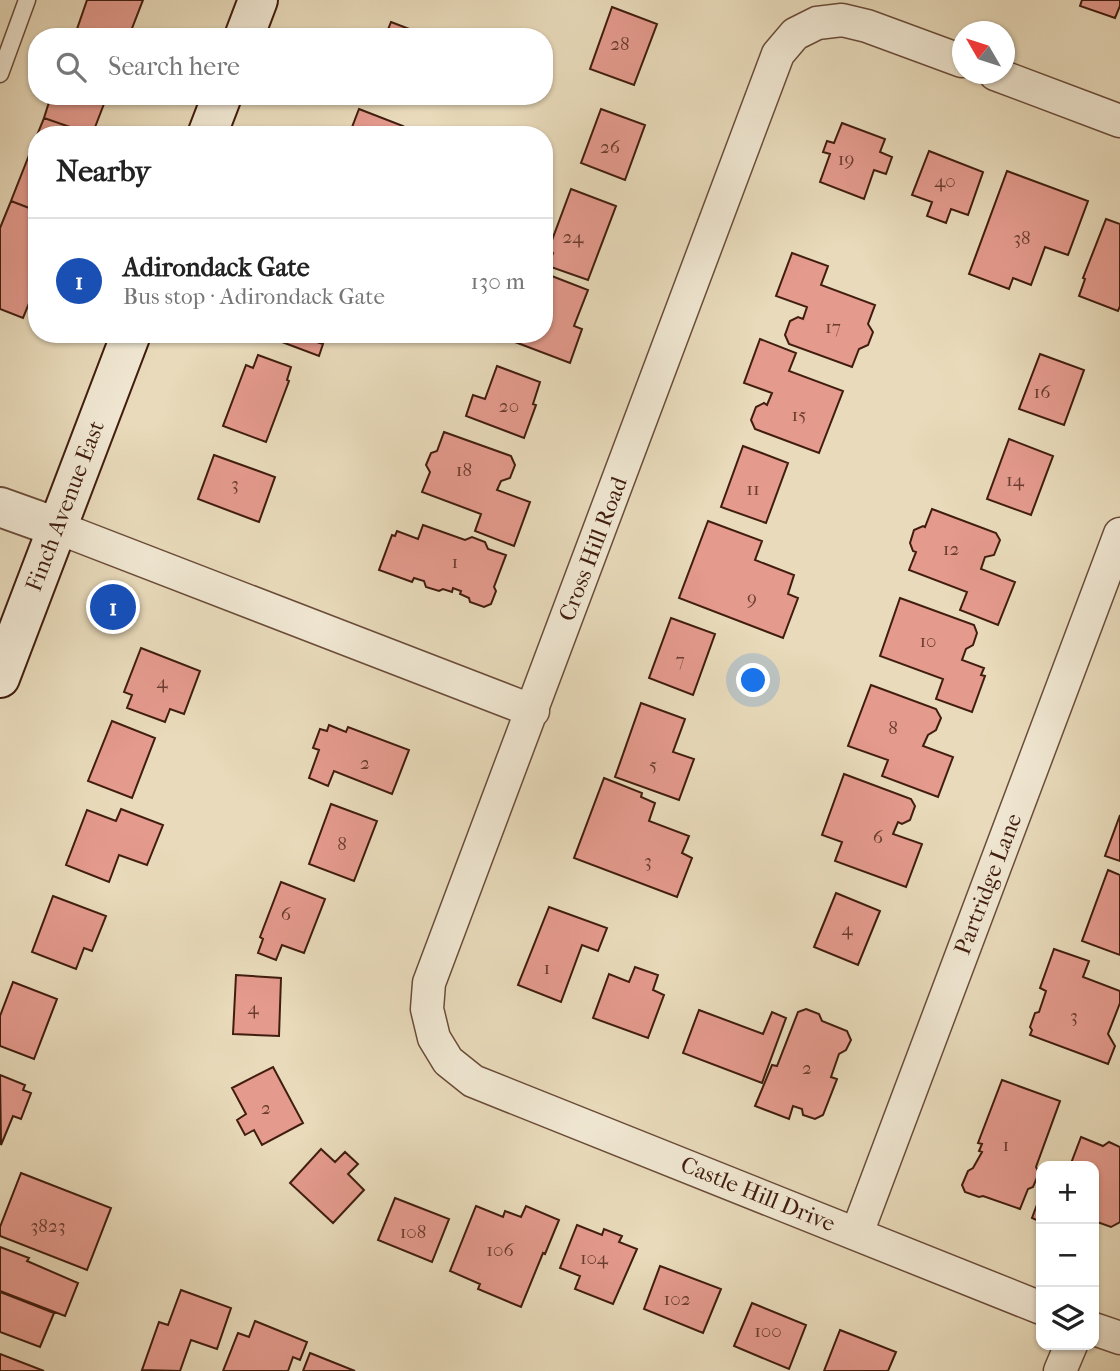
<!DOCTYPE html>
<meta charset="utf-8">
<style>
:root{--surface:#fff;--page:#f2f2f2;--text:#222;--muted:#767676;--line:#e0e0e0;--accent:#8f2418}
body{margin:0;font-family:"IM FELL French Canon",serif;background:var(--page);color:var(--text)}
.controls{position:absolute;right:21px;bottom:21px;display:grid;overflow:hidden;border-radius:14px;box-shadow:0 2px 5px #0004}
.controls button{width:63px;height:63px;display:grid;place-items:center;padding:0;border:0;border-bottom:2px solid var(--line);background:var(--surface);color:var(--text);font:35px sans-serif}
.compass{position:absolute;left:952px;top:21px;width:63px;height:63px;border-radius:50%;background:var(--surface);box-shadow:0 2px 5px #0004;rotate:309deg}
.you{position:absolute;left:754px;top:681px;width:24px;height:24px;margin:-18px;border:5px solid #fff;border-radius:50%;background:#1a73e8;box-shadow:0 0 0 10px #1a73e833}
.badge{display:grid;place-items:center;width:46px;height:46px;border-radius:50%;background:var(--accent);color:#fff;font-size:23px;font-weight:700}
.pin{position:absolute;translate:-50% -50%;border:4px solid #fff;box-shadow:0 2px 7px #0006}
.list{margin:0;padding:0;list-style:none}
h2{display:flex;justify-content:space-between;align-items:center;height:91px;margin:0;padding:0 28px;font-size:30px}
h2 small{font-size:23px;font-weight:400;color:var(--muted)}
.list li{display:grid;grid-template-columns:46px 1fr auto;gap:21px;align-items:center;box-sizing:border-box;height:126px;padding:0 28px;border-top:2px solid var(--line)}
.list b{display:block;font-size:26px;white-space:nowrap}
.list p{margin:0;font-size:23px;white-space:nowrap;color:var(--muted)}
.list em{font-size:23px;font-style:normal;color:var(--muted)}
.icon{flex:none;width:38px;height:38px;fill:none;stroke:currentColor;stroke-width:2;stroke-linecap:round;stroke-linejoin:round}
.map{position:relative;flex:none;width:1120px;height:1371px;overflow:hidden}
.search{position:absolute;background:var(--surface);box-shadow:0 2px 5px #0004;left:28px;top:28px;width:525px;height:77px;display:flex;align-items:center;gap:18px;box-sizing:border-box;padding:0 24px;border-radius:28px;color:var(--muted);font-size:26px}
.panel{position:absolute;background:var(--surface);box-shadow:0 2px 5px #0004;left:28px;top:126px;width:525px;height:217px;border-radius:28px}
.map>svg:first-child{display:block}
.building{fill:#e49a8d;stroke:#401d0e;stroke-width:2}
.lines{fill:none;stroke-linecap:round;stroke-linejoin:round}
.service-casing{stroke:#6a4c39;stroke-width:19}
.minor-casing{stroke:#6a4c39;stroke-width:35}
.tertiary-casing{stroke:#6a4c39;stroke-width:42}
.secondary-casing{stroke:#401d0e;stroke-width:42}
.service{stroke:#f0e7d2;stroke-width:16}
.minor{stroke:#f0e7d2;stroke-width:32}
.tertiary{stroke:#f0e7d2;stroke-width:38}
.secondary{stroke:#f0e7d2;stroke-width:38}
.labels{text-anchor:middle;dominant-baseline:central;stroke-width:6;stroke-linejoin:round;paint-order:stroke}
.number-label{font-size:19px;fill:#693c2e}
.street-label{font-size:23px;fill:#401d0e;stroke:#f0e7d2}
</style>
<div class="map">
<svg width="1120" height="1371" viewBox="0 0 1120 1371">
<rect width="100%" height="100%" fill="#e8daba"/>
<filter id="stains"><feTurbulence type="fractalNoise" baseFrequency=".00286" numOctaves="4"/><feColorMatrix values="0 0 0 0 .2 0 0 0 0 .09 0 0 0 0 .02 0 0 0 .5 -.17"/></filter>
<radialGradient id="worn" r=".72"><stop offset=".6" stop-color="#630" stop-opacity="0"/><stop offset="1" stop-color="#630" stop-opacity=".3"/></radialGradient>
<path class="building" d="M87 0H143L129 36 118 33 117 37H90L76 32Z
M1082 0H1120V6L1115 18 1080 6Z
M612 7 657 24 634 85 590 69Z
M391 22 430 37H385Z
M51 96H107L92 135 44 118Z
M359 109 403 126 399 135H349Z
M601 109 645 125 625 180 581 163Z
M44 118 79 130 77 135H37V211L11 201 33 145Z
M842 123 885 139 880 152 892 157 886 174 874 170 864 199 820 182 830 154 823 152 827 141 834 143Z
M929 151 983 172 968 215 951 209 946 223 927 216 932 202 912 195Z
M1007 171 1088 201 1068 255 1045 247 1031 285 1013 278 1009 289 969 274Z
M571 189 616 206 588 280 548 266 553 253 548 251Z
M11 201 37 211V284L23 318 0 309V228Z
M1106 219 1120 224V306L1118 311 1079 296 1085 279 1083 278Z
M792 253 828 266 821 285 875 305 868 324 873 332 868 345 859 349 852 367 789 344 785 335 790 321 798 317 803 319 807 307 776 296Z
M544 273 588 290 574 326 582 329 570 363 494 334H544Z
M266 334H316L314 341 323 344 319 356 266 336Z
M760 339 796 353 789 371 843 391 819 453 755 429 751 420 756 407 764 403 767 405 772 393 744 383Z
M1040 354 1084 370 1064 425 1019 409Z
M258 355 291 367 287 380 289 381 266 442 223 426 246 365 253 368Z
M497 366 540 382 533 404 536 405 524 438 466 416 473 395 485 399Z
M444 432 511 456 515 465 510 478 501 481 497 490 530 502 514 546 475 531 481 514 422 492 430 472 426 465 431 453 437 451Z
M1009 439 1053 456 1031 515 987 499Z
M743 446 788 463 766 523 721 507Z
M214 455 275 477 259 522 198 499Z
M932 509 996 533 1000 540 994 555 985 557 981 569 1015 582 998 625 960 610 967 592 909 570 916 552 913 551 910 543 914 530 923 526 925 527Z
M708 521 762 541 755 560 794 575 788 594 798 598 783 638 679 598Z
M423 525 465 540 472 537 485 542 488 549 506 555 494 587 496 591 491 604 484 607 470 602 469 598 460 594 461 591 453 588 452 592 443 589 439 591 426 587 424 581 414 578 412 582 379 570 392 535 395 536 397 531 418 539Z
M900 598 974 625 977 633 973 645 966 649 962 660 984 668 981 675 985 676 972 712 936 699 943 679 880 656Z
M671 618 715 634 693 695 649 678Z
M141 648 200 671 184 714 170 709 165 722 127 708 132 695 124 692Z
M871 685 936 709 941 718 936 730 928 735 923 746 953 757 938 797 882 776 888 760 848 746Z
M641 703 685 719 673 752 694 759 679 800 615 777Z
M112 721 155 738 132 798 88 781Z
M329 725 346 732 348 727 409 750 392 794 334 771 328 786 309 778 319 750 313 748 320 729 327 731Z
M844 774 911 799 915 806 910 820 902 824 898 822 893 834 922 844 906 887 835 861 842 842 822 835Z
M604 778 642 793 641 797 655 803 649 821 689 836 682 853 692 858 677 897 574 858Z
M331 804 377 821 354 881 309 864Z
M121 809 163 825 147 865 119 855 109 882 66 865 87 810 116 821Z
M1120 815V861L1105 856Z
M1108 870 1120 875V955L1082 941Z
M281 882 325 899 304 953 282 945 276 960 258 953 263 939 260 937Z
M836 893 880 911 858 965 814 947Z
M53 896 106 916 92 951 84 948 76 969 32 952Z
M549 907 607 928 598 951 582 945 561 1002 518 985Z
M1054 949 1089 961 1083 977 1120 991V1003L1108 1034 1115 1046 1108 1064 1030 1035 1032 1030 1030 1027 1035 1013 1039 1012 1046 991 1040 988Z
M635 967 658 975 653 990 664 995 648 1038 593 1018 609 974 629 982Z
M236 975 281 978 279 1036 233 1034Z
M13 982 57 999 34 1059 0 1046V1016Z
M806 1009 819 1014 822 1021 847 1031 851 1040 846 1050 839 1054 831 1077 837 1079 823 1115 815 1119 803 1115 802 1109 793 1106 789 1119 755 1106 772 1065 777 1066 798 1012Z
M699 1010 763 1034 772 1012 786 1018 762 1083 683 1053Z
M273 1067 303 1123 262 1145 254 1130 245 1135 237 1120 246 1114 232 1088Z
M0 1075 25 1085 23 1090 31 1093 21 1119 13 1116 1 1145Z
M1002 1080 1060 1101 1036 1167 1039 1173 1033 1187 1028 1189 1020 1209 983 1196 979 1197 965 1192 962 1185 968 1171 973 1168 982 1152 979 1151 982 1144 978 1143Z
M1081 1137 1103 1146 1109 1142 1120 1147V1222L1111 1227 1097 1222 1094 1216V1166H1070Z
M321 1149 335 1162 345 1152 358 1164 348 1174 364 1190 333 1223 290 1183Z
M21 1173 111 1208 87 1270 0 1236V1227Z
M1041 1194V1222L1032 1218Z
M395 1198 449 1219 432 1262 378 1240Z
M476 1206 503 1217 505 1211 521 1217 526 1206 559 1220 545 1254 543 1253 521 1307 478 1289 480 1284 450 1271Z
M577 1225 602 1235 604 1229 622 1236 619 1242 637 1249 613 1304 575 1289 580 1276 560 1268Z
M0 1247 29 1258 27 1261 78 1283 65 1316 0 1291Z
M660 1266 721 1289 703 1333 644 1309Z
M181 1290 231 1308 217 1349 191 1340 180 1371 142 1370 159 1322 168 1325Z
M0 1292 54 1313 40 1347 0 1332Z
M752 1303 806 1325 789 1369 734 1346Z
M255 1321 307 1342 300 1360 293 1357 288 1371H223L238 1333 249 1337Z
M840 1330 896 1352 888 1371H824Z
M310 1353 355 1371H303Z
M0 1354 44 1371H0Z"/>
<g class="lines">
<defs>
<path id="service" d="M0 74 27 0"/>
<path id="minor" d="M962 61 867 26 842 20 817 23 795 34 778 54 429 983 427 1009 434 1038 448 1061 473 1081 1041 1308
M995 74 1120 121
M56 527 533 711
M857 1233 1120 534
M1094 1329 1120 1338
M1060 1371 1071 1345"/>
<path id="tertiary" d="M0 507 56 527"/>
<path id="secondary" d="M244 37 258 0
M207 135 222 96
M0 678 131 334"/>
</defs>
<use href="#service" class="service-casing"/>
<use href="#minor" class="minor-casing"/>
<use href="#tertiary" class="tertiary-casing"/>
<use href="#secondary" class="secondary-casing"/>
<use href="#service" class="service"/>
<use href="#minor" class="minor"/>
<use href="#tertiary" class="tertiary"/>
<use href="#secondary" class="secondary"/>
</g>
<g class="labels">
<g class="number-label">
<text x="620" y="44">28</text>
<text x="610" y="147">26</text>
<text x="846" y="159">19</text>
<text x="945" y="181">40</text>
<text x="573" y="237">24</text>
<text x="1022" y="238">38</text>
<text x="833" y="327">17</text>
<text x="1042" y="392">16</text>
<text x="509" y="406">20</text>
<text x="799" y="415">15</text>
<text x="464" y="470">18</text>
<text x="1015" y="480">14</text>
<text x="235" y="484">3</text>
<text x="753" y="489">11</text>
<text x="951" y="549">12</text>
<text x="455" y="562">1</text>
<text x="752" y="598">9</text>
<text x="928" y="641">10</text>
<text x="680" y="660">7</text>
<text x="162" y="682">4</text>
<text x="893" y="728">8</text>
<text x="365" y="763">2</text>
<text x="653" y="765">5</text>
<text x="878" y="837">6</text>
<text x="342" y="844">8</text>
<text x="648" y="861">3</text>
<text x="286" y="914">6</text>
<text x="847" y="929">4</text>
<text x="547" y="968">1</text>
<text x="253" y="1008">4</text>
<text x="1074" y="1016">3</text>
<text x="807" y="1068">2</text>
<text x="266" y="1108">2</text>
<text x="1006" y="1145">1</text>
<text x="48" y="1226">3823</text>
<text x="413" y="1232">108</text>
<text x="500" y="1250">106</text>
<text x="594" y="1258">104</text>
<text x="677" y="1299">102</text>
<text x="768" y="1331">100</text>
</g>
<g class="street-label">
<text transform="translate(65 506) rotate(-69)">Finch Avenue East</text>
<text transform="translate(593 549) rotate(-69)">Cross Hill Road</text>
<text transform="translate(988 884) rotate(-69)">Partridge Lane</text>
<text transform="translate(758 1194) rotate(22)">Castle Hill Drive</text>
</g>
</g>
<rect width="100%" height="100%" filter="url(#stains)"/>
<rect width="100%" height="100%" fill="url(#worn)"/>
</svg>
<div class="controls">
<button>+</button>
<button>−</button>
<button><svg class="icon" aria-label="layers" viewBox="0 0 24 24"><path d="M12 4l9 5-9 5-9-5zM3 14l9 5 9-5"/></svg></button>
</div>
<svg class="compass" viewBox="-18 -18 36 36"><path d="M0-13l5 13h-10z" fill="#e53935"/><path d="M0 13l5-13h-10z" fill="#767676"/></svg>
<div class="you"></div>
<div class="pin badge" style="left:113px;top:607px;background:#1a4fb4">1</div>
<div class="search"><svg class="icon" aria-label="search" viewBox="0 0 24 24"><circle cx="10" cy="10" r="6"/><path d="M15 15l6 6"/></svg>Search here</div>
<section class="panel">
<h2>Nearby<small></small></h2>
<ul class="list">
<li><span class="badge" style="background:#1a4fb4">1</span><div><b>Adirondack Gate</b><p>Bus stop · Adirondack Gate</p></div><em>130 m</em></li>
</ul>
</section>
</div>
